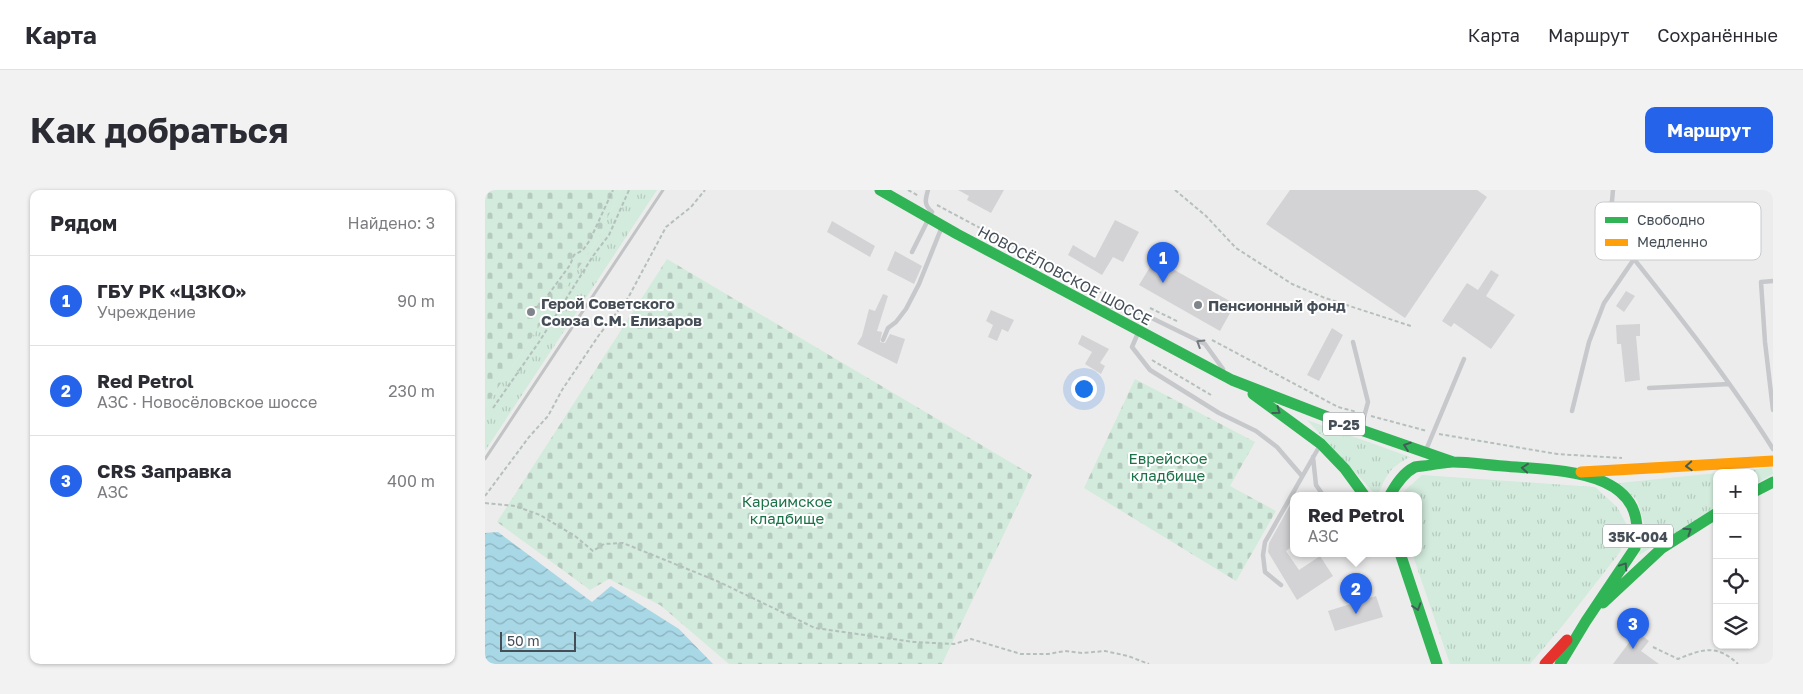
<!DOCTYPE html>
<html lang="ru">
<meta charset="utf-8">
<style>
:root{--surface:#fff;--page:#f2f2f3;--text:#2b2b33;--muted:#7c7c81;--line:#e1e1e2;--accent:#2563eb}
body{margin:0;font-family:"Golos Text",sans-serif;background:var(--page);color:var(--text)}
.controls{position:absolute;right:15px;bottom:15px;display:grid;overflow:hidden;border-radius:10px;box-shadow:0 1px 4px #0004}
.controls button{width:45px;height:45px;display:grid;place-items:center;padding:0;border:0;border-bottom:1px solid var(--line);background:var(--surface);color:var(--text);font:25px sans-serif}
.scale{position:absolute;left:15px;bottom:12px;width:76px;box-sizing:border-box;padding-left:5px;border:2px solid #454e57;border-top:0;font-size:14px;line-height:18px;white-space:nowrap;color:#454e57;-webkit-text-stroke:4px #fff;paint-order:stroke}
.you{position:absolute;left:598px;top:198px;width:18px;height:18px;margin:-12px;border:4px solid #fff;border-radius:50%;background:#1a73e8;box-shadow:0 0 0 8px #1a73e833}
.badge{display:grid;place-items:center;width:32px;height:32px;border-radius:50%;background:var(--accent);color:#fff;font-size:16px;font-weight:700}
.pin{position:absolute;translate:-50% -41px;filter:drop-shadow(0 1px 2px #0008)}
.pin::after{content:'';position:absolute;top:26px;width:18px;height:15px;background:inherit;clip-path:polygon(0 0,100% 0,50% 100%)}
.popup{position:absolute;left:805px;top:302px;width:132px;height:65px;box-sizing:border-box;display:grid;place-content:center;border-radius:10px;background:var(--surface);filter:drop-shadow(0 1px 4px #0005);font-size:16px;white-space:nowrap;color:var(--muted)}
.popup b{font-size:19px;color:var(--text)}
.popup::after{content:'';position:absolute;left:50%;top:100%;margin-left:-10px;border:10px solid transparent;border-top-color:var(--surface)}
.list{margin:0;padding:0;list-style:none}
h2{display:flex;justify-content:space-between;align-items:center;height:65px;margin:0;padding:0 20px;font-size:21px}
h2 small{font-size:16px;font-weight:400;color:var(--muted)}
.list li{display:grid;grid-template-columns:32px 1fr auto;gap:15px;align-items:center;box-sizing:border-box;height:90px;padding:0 20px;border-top:1px solid var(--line)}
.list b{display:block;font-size:19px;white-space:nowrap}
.list p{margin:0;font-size:16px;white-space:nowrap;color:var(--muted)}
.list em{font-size:16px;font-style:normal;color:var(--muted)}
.icon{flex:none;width:28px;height:28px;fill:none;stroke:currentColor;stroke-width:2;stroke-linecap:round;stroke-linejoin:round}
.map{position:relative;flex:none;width:1288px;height:474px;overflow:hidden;border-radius:10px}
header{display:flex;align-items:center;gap:30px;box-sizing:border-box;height:70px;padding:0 25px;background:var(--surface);border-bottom:1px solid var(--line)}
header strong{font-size:24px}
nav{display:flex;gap:28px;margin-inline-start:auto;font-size:18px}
.intro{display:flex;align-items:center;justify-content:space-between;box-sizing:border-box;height:120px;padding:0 30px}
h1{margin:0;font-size:35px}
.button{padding:12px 22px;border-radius:10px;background:var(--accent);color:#fff;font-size:18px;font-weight:700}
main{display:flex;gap:30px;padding:0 30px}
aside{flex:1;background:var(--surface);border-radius:10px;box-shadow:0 1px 4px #0004}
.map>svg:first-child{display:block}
.grass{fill:url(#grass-tufts)}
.cemetery{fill:url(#cemetery-stones)}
.water{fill:url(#water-waves)}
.building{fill:#d3d3d5}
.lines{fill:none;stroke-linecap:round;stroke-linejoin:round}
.path{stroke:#b5c0bc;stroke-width:2;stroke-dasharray:4 2.5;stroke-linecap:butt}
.lane{stroke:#c6c8cb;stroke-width:4.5}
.fast{stroke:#30b455;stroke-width:11}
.slow{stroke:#ff9f0a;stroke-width:11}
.jam{stroke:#e5322d;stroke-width:11}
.rail{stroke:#c1c3c5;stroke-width:3}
.oneway{stroke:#727980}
.oneway2{stroke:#425d57}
.poi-dot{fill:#80858b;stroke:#fff;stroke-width:2}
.labels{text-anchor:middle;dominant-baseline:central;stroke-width:4;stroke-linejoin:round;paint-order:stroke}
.shield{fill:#fff;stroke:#7d8389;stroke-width:1}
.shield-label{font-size:14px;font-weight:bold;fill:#454e57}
.street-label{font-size:15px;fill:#454e57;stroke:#fff}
.poi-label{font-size:15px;font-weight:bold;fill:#454e57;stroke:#fff;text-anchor:start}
.park-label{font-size:15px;fill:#1c7248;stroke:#fff}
.key{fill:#fff;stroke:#c7cacd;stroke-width:1}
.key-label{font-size:14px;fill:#454e57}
</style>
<header>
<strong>Карта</strong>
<nav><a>Карта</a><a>Маршрут</a><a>Сохранённые</a></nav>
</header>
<div class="intro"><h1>Как добраться</h1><a class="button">Маршрут</a></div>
<main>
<aside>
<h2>Рядом<small>Найдено: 3</small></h2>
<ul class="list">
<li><span class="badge">1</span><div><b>ГБУ РК «ЦЗКО»</b><p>Учреждение</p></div><em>90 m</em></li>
<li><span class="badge">2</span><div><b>Red Petrol</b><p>АЗС · Новосёловское шоссе</p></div><em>230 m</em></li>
<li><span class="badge">3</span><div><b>CRS Заправка</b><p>АЗС</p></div><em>400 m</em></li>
</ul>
</aside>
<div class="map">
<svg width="1288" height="474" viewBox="0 0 1288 474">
<defs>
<pattern id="grass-tufts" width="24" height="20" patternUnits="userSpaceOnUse" patternTransform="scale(1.25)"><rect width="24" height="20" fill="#d2ebdc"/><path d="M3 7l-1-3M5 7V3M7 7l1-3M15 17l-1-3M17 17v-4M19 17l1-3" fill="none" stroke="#b6cbbf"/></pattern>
<pattern id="cemetery-stones" width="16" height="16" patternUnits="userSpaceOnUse" patternTransform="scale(1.25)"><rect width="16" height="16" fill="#d2ebdc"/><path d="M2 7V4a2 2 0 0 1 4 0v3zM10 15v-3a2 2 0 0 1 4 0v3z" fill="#b6cbbf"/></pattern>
<pattern id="water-waves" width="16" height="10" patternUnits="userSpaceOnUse" patternTransform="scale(1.25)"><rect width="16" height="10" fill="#a8d8e6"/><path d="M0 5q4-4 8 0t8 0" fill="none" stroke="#8bb1bd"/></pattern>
</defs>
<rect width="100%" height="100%" fill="#edecec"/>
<path class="grass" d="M135 0H172L0 261V217L113 49Z
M822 230 925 267C904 278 902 284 893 305H891Z
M1287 277 1288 284 1269 295V283H1235Z
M1232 283V318L1154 365 1160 337 1152 310 1134 293Z
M937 285 1110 297 1132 317 1142 335 1135 362 1079 434 1045 474H965L927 363H934V305H915Z"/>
<path class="cemetery" d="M0 0H135L113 49 0 217Z
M182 69 547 285 457 474H244L175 415 124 389 105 400 12 332Z
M650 189 770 252 745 296 791 321 751 391 599 298Z"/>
<path class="water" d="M13 342 107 412 126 396 194 439 228 474H0V343Z"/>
<path class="building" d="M473 0H519L506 23 482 10 484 6Z
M805 0H992L1002 7 920 128 781 34Z
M630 30 654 42 638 72 628 67 617 85 583 65 588 55 610 68Z
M347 31 390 56 385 67 342 42Z
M410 61 437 76 429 94 402 80Z
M677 73 750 114 735 141 654 95 665 77 672 81Z
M1006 80 1014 85 1001 106 1030 125 1006 159 969 133 966 137 957 131 982 93 993 100Z
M1141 101 1150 106 1139 122 1131 116Z
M398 104 403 106 392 141 397 142 395 152 400 153 405 144 420 149 412 174 372 154 377 146 384 119 390 121Z
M506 120 529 130 523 142 517 139 512 151 503 147 508 135 501 131Z
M1155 134V146H1151L1155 190 1140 192 1136 154H1132L1131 135Z
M847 138 858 145 834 191 822 185Z
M597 145 624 159 615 173 620 176 616 184 600 174 607 162 593 154Z
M808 310V356L801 361 814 380 835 366 848 386 812 410 783 362 784 353Z
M891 406 898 427 850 441 843 421Z
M1152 442 1164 451 1156 461 1174 474H1128Z"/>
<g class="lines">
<path class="path" d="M423 0 434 6
M690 0 721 26 751 58 807 94 840 108 926 136
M452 15 626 108
M665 118 694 132
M43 119 55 116 85 75 89 65 98 60 105 50 128 0
M727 150 853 217 872 222
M667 170 726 205
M8 218 54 152 108 66 124 45 144 0
M886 226 942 241
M954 244 1072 264 1137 268
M0 306 44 247 63 226 77 200 114 145 143 108 181 37 206 17 220 0
M0 313 30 316 55 325 90 346 108 361 119 354 138 353 232 391 330 438 429 452 469 454 486 449 536 464H563L580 461 597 463 620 461 643 466 664 474
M1168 457 1193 469C1217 459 1232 454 1253 474"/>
<path class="lane" d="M443 0C440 10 439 15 447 22
M1128 0 1127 11 1117 29C1177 104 1237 178 1288 259
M427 62 443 30
M1288 91 1276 92 1280 152 1288 220
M620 117 640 115 720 154 738 179
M653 143 647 157 665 180 734 223 771 241 792 257 817 286
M398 150 403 138 411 132 421 119 434 94 456 39
M868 152 883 212 876 238
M1164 198 1244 194
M1087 221 1104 152 1119 113 1149 69
M941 260 979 169
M828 267 831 295 838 305
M796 395 780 382 778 365 780 352 834 257"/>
<path class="fast" d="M395 0 472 44 747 190 876 240 968 272
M768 204 836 254 860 279 879 305
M1269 302 1288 292
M905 305C911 294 918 283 930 277 935 276 941 276 945 275 953 274 961 272 968 272 985 272 1002 275 1018 276 1071 281 1167 277 1150 358L1101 431 1075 474
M915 363 952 474
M1118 413 1177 358 1232 323"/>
<path class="slow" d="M1096 282 1288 271"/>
<path class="jam" d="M1060 474 1082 450"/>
<path class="rail" d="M0 269 178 0"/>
</g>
<defs><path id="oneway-chevron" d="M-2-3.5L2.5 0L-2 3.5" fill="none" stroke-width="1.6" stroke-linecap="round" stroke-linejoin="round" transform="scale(1.25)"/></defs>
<use class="oneway" href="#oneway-chevron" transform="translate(715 153) rotate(-148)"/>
<g class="oneway2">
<use href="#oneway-chevron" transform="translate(792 221) rotate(36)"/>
<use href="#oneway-chevron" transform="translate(922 256) rotate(-161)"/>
<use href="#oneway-chevron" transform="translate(1204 276) rotate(177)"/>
<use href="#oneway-chevron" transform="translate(1040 278) rotate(-175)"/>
<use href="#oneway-chevron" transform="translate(1203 341) rotate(-34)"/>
<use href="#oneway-chevron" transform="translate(1139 376) rotate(-56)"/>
<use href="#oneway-chevron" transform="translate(932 417) rotate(72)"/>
</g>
<g class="poi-dot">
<circle cx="713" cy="115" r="5"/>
<circle cx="46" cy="122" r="5"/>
</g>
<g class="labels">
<g class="shield">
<rect x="838" y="222.5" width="42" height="23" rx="4"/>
<rect x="1118" y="334.5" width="70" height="23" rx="4"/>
</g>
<g class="shield-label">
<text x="859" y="234">Р-25</text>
<text x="1153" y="346">35К-004</text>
</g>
<g class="street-label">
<text transform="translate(580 85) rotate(28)">НОВОСЁЛОВСКОЕ ШОССЕ</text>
</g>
<g class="poi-label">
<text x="56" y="113">Герой Советского<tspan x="56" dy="17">Союза С.М. Елизаров</tspan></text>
<text x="723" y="115">Пенсионный фонд</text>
</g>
<g class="park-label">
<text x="683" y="268">Еврейское<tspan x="683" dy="17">кладбище</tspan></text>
<text x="302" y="311">Караимское<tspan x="302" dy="17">кладбище</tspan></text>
</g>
</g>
<rect x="1110" y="12" width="166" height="58" rx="8" class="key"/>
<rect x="1120" y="27" width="23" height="6" fill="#30b455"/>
<rect x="1120" y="49" width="23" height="7" fill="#ff9f0a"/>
<g class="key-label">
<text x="1152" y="35">Свободно</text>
<text x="1152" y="57">Медленно</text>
</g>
</svg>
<div class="controls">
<button>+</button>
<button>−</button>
<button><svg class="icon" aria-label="locate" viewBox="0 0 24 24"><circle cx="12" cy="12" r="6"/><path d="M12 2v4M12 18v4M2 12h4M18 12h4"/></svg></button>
<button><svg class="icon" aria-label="layers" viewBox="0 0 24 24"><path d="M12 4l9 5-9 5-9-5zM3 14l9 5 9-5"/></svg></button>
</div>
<div class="scale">50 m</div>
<div class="you"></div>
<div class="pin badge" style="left:678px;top:93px">1</div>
<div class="pin badge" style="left:871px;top:424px">2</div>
<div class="popup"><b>Red Petrol</b>АЗС</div>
<div class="pin badge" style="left:1148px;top:459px">3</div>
</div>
</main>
